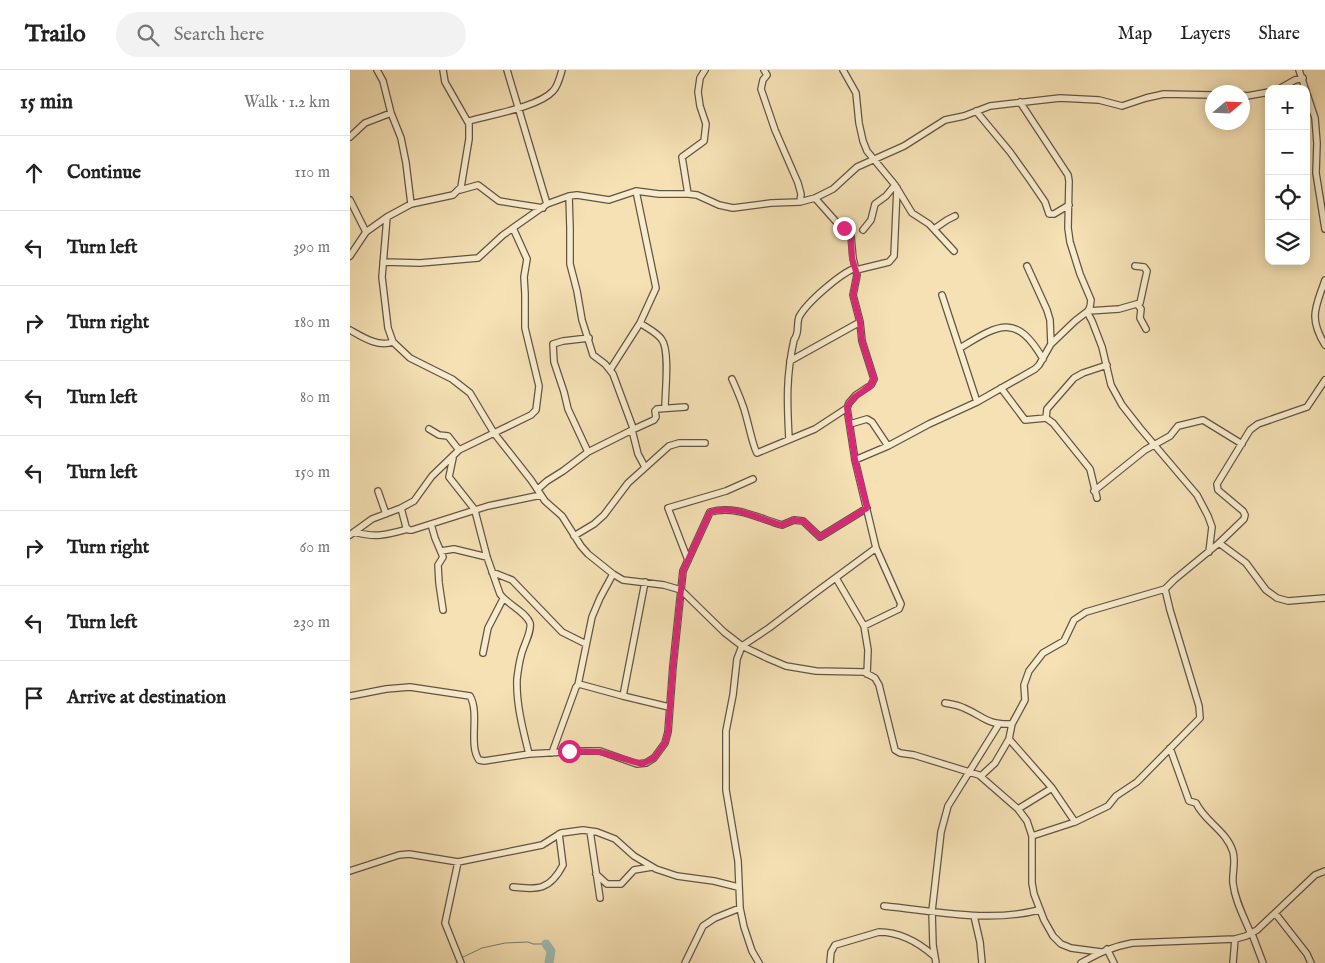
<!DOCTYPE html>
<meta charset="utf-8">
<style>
:root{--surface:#fff;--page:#f2f2f2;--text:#222;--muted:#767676;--line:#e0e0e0}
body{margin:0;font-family:"IM FELL English",serif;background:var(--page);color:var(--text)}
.controls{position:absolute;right:15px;top:15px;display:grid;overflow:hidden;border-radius:10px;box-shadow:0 2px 12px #0003}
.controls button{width:45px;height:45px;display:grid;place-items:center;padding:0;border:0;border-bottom:1px solid var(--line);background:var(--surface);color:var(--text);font:25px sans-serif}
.compass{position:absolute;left:855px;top:15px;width:45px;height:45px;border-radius:50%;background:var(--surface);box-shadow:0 2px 12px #0003;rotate:71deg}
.stop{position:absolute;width:15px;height:15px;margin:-11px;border:4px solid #db2777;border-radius:50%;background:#fff}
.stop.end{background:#db2777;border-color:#fff;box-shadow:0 1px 5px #0008}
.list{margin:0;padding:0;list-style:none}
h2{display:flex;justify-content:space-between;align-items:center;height:65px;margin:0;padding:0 20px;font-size:21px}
h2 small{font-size:16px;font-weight:400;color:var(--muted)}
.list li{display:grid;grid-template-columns:32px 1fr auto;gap:15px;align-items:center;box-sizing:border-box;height:75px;padding:0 20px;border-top:1px solid var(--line)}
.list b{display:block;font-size:19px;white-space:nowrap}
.list em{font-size:16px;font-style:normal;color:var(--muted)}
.icon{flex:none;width:28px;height:28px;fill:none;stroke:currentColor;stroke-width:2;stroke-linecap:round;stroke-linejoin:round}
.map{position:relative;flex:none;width:975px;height:893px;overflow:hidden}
header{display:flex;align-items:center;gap:30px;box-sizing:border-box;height:70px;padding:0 25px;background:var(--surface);border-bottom:1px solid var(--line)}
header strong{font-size:24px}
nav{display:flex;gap:28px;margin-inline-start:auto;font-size:18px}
.search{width:350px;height:45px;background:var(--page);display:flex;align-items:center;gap:12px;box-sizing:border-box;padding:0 18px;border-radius:28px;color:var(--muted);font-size:19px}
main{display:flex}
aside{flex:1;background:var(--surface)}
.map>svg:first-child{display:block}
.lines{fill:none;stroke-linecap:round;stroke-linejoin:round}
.stream{stroke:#718078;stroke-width:1}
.river{stroke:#9dbcb4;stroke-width:9}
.minor-casing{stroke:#615543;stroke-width:8}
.minor{stroke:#f8ecce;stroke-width:5.5}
.route{stroke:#db2777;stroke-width:6}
</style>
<header>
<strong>Trailo</strong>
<div class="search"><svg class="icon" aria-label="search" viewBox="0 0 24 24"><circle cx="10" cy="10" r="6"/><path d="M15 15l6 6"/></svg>Search here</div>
<nav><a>Map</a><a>Layers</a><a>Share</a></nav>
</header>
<main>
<aside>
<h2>15 min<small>Walk · 1.2 km</small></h2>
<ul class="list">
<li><svg class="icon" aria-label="ahead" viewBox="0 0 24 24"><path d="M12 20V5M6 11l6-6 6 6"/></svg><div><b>Continue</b></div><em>110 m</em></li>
<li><svg class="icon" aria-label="left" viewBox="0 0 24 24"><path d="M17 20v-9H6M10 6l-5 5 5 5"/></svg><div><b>Turn left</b></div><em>390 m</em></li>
<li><svg class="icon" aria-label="right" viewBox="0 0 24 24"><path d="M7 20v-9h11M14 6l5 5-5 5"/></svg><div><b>Turn right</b></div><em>180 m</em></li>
<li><svg class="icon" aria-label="left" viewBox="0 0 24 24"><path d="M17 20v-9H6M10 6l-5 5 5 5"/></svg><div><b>Turn left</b></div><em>80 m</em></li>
<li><svg class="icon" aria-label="left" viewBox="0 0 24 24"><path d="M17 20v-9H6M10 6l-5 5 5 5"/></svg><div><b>Turn left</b></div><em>150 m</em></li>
<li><svg class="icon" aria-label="right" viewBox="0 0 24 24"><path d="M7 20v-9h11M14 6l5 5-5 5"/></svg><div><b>Turn right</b></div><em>60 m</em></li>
<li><svg class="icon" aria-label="left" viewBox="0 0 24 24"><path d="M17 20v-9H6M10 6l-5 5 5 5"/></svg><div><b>Turn left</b></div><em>230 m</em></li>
<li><svg class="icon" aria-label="arrive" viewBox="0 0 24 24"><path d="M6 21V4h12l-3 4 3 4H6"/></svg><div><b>Arrive at destination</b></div></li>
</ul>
</aside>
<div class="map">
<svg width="975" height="893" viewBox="0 0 975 893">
<rect width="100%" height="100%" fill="#f5e1b4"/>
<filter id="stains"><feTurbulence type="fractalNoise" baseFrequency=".004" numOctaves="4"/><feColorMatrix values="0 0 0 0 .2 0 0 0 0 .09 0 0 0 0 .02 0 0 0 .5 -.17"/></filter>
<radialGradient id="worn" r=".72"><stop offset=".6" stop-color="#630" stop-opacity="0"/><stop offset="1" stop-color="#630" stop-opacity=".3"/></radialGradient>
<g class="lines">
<path class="stream" d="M111 888 132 878 155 873 178 872 183 874H196"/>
<path class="river" d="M196 874 201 881 199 893"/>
<defs>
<path id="minor" d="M27 0 33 11 41 43 51 68 56 93 61 134
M93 0 95 12 119 54V69L111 117 103 125 61 134 37 147 32 207 38 258 43 272 60 288 102 309 120 323 144 363 181 410 195 431 212 446 231 476 238 484 263 504 273 510 314 515 331 520 374 562 392 576 417 588 436 596 466 601 514 602 525 608 529 615 545 680 550 683 564 685 629 705 668 739 677 751 682 766V813L684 824 694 850 703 866 711 874 721 878 751 882
M157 0 197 134
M414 0 417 5 413 10 411 19 425 60 448 113 451 124 450 132
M493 0 506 23 509 53 513 71 517 81 545 115 562 143 579 154 604 181
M949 0 965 48 967 73 966 103 975 159
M929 19 945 10 953 8
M892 25 897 26 919 22
M626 41 660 82 680 110 695 132 699 144H704L719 135
M119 51C139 45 189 37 203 21 208 16 210 7 212 0
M0 67 15 53 41 43
M110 120 128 115 149 131 193 138
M338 124 332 87 354 71 356 54 350 36 348 22 350 8 355 0
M0 130 16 162
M584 159 597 150 605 146
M513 160 521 150 525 134 536 126 545 115
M0 186 16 162 37 147
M33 192 70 193 128 188 153 165 197 134 219 126 227 125 259 130 286 121 309 124H338L347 125 369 135 383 138 421 133 450 132 465 128 483 119 507 97 554 76 595 50 614 46 640 36 710 28 749 30 772 36 796 28 814 24 862 25
M677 196 697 240 700 250 701 274
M506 200 539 192 544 186 547 118
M975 210C966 237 958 247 975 275
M592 225 627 332
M788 235 791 239 790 248 796 259
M738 241 769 239 790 233 797 201 794 197 785 196
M737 242 742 251 752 277 761 315 772 335 790 358 847 425 858 446 862 457 859 482
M290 253C297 258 308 263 312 270 320 281 315 323 315 338
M0 260C14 268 28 277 43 272
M610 278C648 255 666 242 693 289
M440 291 510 252
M260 300 290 253 306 218 286 121
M382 309C386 318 390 327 393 336 397 346 403 378 407 383L465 359 497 338
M651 318 675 350 696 348 703 353 740 399 747 428
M696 348 697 339 724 308 733 303 757 295
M500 354 517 349 522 352 538 376
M79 359 89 365 98 366 109 380
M282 360 304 350 306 347 305 341 307 339 335 337
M282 360 288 384 295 397
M439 369C437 332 436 306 444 270 450 262 446 255 449 247 457 232 490 204 505 198
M238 382 218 339 214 322 204 292 203 274 213 271 239 268
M103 388 99 407 125 440
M505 390 538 376 579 354 627 332 685 299 689 295 701 274 725 251 738 241 740 237 741 230 730 204 720 172 718 158 719 111 718 105 670 32
M188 419 197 411 213 401 238 382 282 360 283 358 263 304 255 294 243 285 232 250 227 221 220 194V158L219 126
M28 421 36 444
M744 421 795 380 820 366 828 356 853 350 892 374
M51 438 56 457 59 460H62L138 436 191 425
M125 441 137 487 150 524C157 534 176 542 180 553 182 562 173 576 171 586 169 593 168 601 167 609 166 634 173 660 179 684
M81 454 85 468 93 487 88 495 89 513 93 540
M4 462C26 468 36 465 58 459
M0 465 22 449 51 438 64 431 82 406 109 380 181 345 186 340 189 316 175 258V224L174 207 177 189 163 158
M224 466 244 454 254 445 278 413 319 376 329 373H355
M869 473 896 493 916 520 927 528 938 531 975 528
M91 481 104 479 137 487
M338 490 318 438 376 421 403 409
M142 502 162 510 212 562 236 574
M486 508 514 556 518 580 517 604
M514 556 549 539 551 534 526 478
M133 583 138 558 153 529
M228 615 242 547 250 528 263 504
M0 626 36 619 60 617 120 626C130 643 118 675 129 690L134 691 179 684 231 681H250L287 694 296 693 304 688 315 673 318 662 323 596 333 501 360 442C385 435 408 448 432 455L444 450 453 451 470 467 517 438
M273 626 295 512
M595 633C601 634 608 635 614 638 635 647 636 655 662 654
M659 669 702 718 725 752
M820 678 839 731 846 733C855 752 877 761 883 782 886 792 882 803 883 813 885 831 894 847 901 864
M202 683 226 617 229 614 273 626 319 637
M631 706 645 693 659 669 662 654 675 630 674 615 679 601 693 583 714 571 724 550 736 542 815 519
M668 739 702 718
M240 761 250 828
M682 766 725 752 758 736 766 726 787 712 850 648 849 636 820 540 815 519 824 510 869 473 894 449 895 445 893 441 868 420 867 414 900 360 908 354 957 337 975 310
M108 792 95 853 111 893
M0 801 49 785 59 784 108 792 192 775 211 763 233 760 247 762 265 769 284 786 306 799 327 806 364 811 388 817
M246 804 257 814H271L284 800 302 797
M163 817C188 820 200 820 213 795L209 764
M534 836C586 841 638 853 689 840
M925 843 957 884 961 893
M624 846 630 872 632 893
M902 864 913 893
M757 879 764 893
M335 893 353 856 365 848 390 838
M409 893 402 881 394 857 390 838 388 791 376 720V661L383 625 387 589 392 576 419 558 465 523 526 478 505 390 497 338 499 333 506 325 521 315 524 309 512 271 510 252 503 225 507 205 503 188 501 166 498 160 489 155 465 128
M480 893 481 882 485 875 529 862C550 862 568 872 584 886
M586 893 583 875 582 841 591 762 598 736 649 654
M731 893C749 883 761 877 782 873L885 869 896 866 907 860 965 805 975 801
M883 893 885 869"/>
</defs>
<use href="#minor" class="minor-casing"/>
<use href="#minor" class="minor"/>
</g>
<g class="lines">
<path class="route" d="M219 681 250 682 292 694 304 688 315 673 318 662 323 596 333 501 360 442C385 434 408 449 432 455L444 450 453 451 470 467 517 438 505 390 497 338C502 323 521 321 524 309L512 271 510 252 503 225 507 205 502 188 501 166 494 158"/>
</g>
<rect width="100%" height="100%" filter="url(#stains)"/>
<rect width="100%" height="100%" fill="url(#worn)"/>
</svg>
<div class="controls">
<button>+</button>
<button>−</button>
<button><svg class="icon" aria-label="locate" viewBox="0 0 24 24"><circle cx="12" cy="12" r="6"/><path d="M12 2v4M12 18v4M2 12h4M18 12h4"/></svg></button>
<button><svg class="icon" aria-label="layers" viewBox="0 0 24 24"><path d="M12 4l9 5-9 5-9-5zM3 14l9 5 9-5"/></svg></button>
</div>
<svg class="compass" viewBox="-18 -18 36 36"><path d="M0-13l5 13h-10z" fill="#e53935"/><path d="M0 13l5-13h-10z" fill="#767676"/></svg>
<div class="stop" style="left:219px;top:681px"></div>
<div class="stop end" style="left:494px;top:158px"></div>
</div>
</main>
